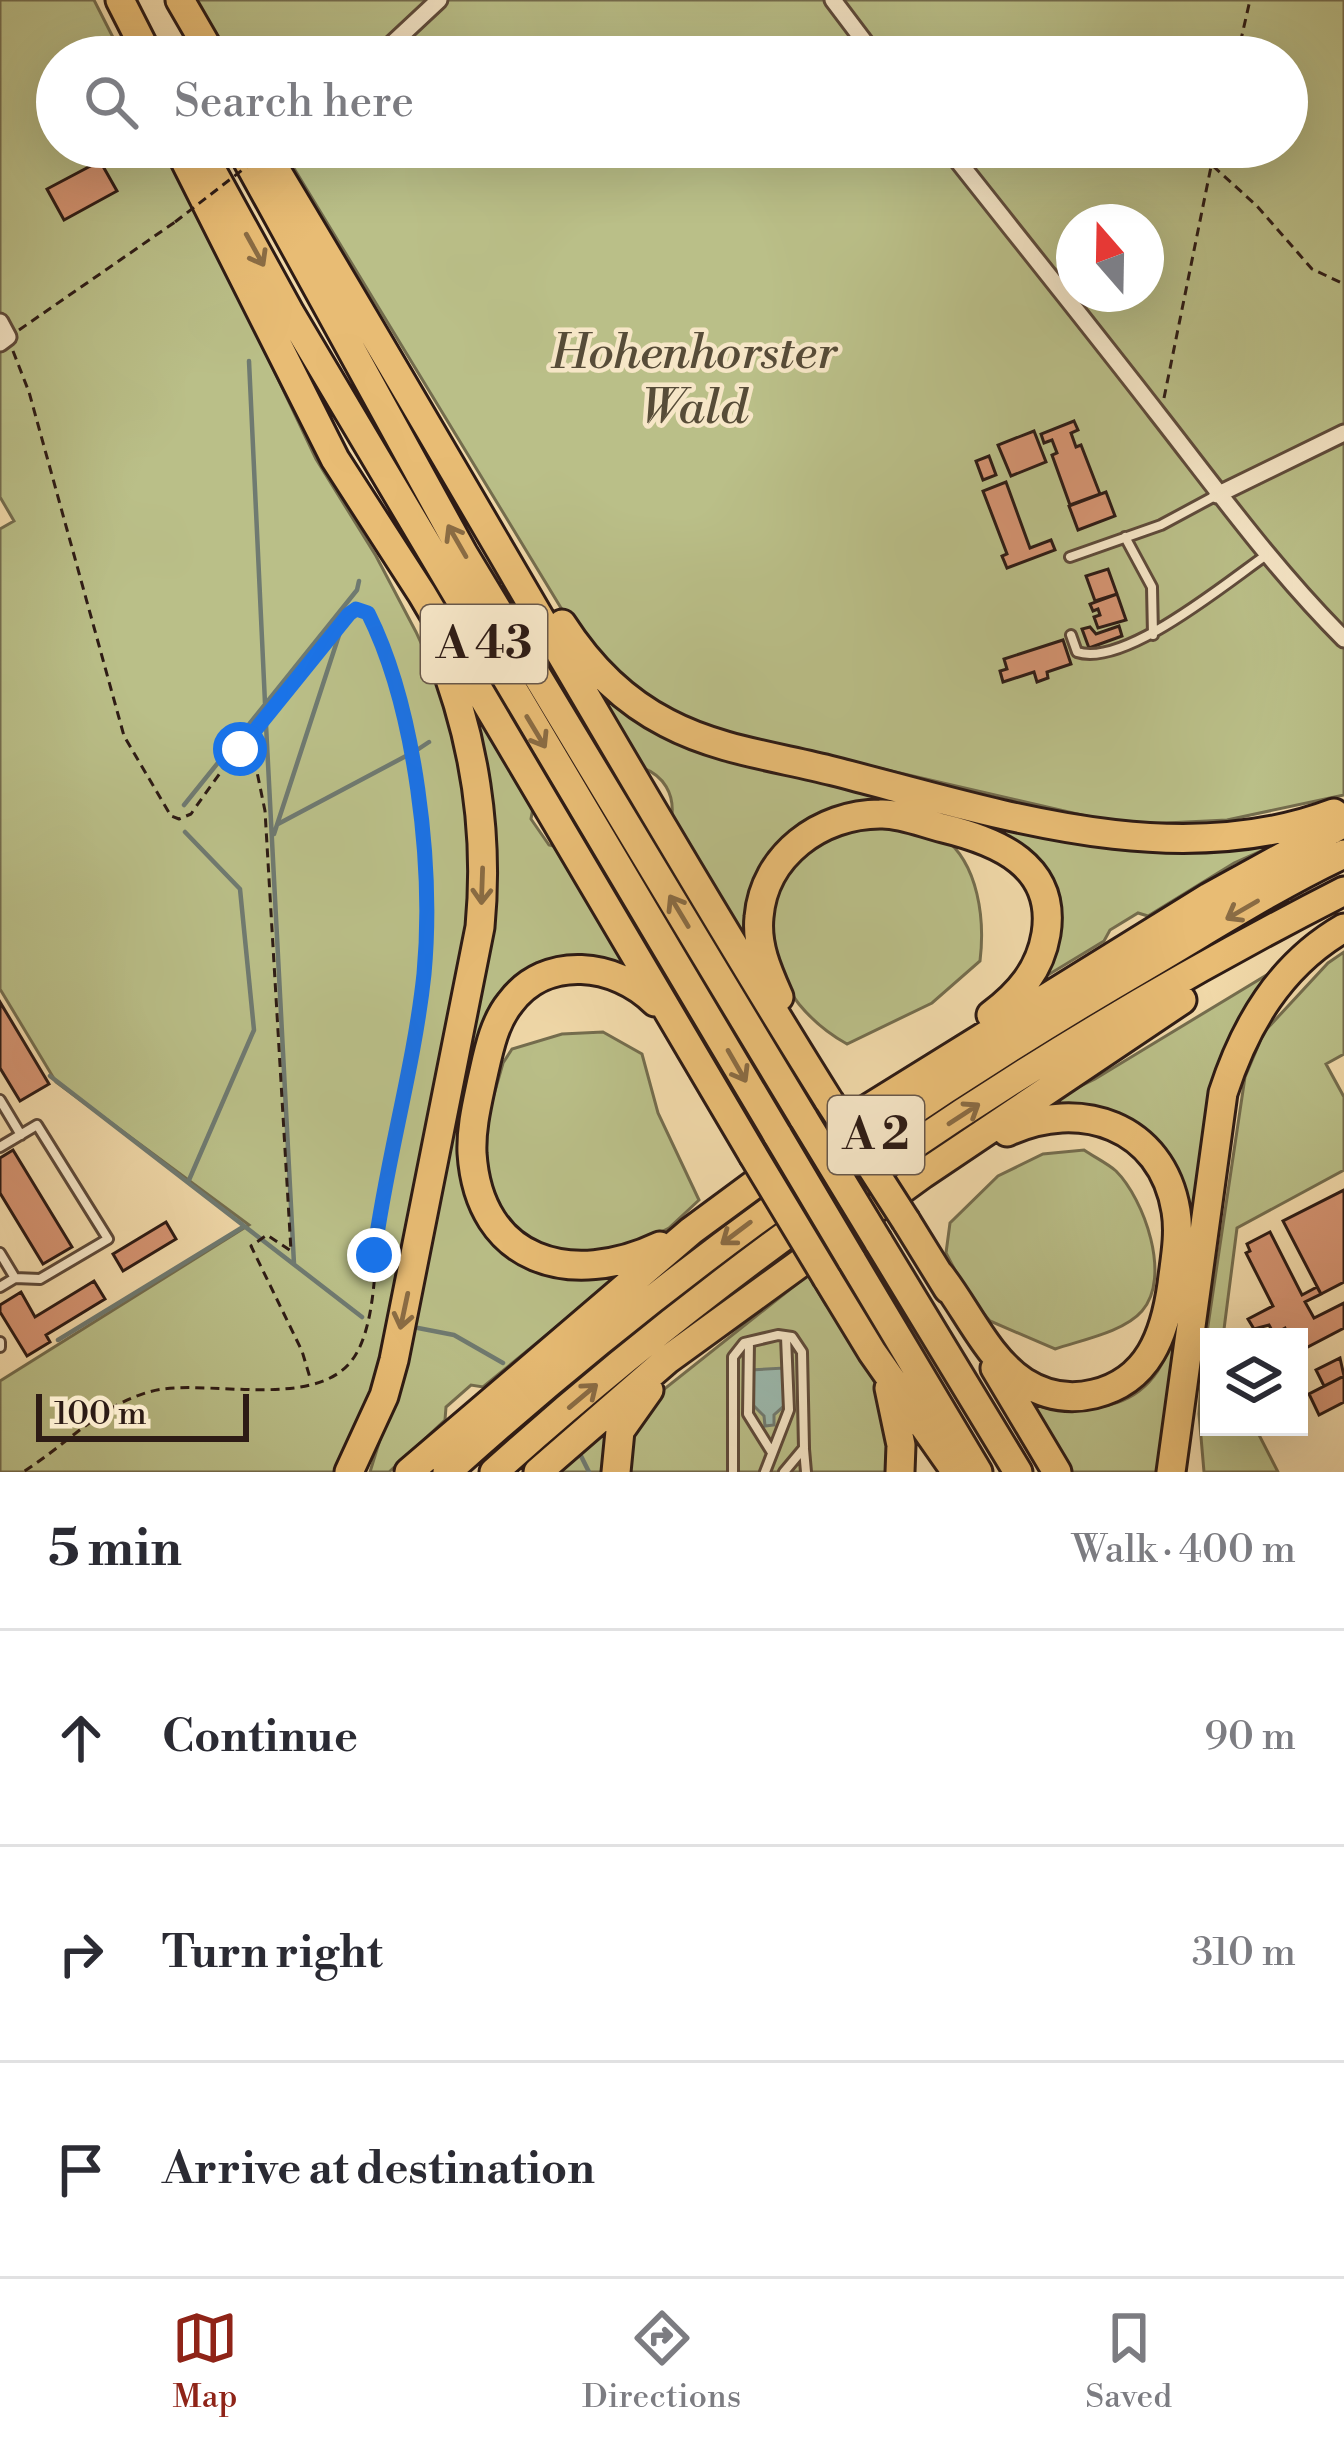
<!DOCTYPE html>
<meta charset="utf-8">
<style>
:root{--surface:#fff;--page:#f2f2f3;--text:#2b2b33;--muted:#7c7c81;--line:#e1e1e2;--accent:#8f2418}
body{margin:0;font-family:"Libre Bodoni",serif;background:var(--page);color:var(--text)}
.controls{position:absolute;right:36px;bottom:36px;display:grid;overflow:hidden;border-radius:0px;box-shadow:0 12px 48px #0002}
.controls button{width:108px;height:108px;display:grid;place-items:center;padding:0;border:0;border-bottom:3px solid var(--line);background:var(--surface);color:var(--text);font:60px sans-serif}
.compass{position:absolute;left:1056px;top:204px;width:108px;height:108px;border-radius:50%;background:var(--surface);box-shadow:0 12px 48px #0002;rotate:340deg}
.scale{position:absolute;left:36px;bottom:30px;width:213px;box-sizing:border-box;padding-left:12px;border:6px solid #2d1b15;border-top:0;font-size:33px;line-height:42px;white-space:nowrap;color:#2d1b15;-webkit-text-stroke:9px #f6e6c7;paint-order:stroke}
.stop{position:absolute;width:36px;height:36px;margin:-27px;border:9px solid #1a73e8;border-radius:50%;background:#fff}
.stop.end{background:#1a73e8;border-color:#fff;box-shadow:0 3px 12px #0008}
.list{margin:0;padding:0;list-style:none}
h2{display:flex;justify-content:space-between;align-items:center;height:156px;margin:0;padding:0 48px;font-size:51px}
h2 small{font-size:39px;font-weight:400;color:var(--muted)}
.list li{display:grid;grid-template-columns:78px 1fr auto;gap:36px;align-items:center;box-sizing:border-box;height:216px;padding:0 48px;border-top:3px solid var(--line)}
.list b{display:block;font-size:45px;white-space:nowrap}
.list em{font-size:39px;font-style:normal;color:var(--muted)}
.icon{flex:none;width:66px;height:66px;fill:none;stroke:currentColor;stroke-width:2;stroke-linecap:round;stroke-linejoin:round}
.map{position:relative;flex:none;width:1344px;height:1472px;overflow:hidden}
.search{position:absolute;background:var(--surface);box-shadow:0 12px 48px #0002;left:36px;right:36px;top:36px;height:132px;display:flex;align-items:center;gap:30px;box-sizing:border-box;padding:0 42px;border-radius:66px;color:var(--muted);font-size:45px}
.sheet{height:804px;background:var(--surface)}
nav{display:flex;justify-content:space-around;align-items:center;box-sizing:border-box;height:168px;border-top:3px solid var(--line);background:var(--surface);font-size:33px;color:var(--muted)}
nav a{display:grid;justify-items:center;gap:6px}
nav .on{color:var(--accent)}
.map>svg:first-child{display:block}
.green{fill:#babf88;stroke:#746d4e;stroke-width:3;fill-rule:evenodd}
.water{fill:#9bb9ae;stroke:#6f7a71;stroke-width:3}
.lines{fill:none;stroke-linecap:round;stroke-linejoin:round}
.stream{stroke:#6f7a71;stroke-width:4.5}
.building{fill:#d59472;stroke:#2d1b15;stroke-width:3}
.lane-casing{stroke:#5e4a3a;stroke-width:14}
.street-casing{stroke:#5e4a3a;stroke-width:21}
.highway-casing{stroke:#2d1b15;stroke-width:33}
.path{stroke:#2d1b15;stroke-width:3;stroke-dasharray:9 6;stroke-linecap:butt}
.lane{stroke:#f6e6c7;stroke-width:8}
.street{stroke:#f6e6c7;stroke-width:15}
.highway{stroke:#e8bc74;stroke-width:27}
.highway-bridge-casing{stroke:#2d1b15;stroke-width:33;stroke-linecap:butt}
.path-bridge{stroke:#2d1b15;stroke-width:3;stroke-dasharray:9 6;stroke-linecap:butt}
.highway-bridge{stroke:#e8bc74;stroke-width:27}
.oneway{stroke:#8a6c44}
.route{stroke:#1a73e8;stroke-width:15}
.labels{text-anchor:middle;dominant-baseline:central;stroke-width:9;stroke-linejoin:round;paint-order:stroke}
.shield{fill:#f6e6c7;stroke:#69584a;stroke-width:3}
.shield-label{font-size:45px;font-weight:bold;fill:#2d1b15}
.park-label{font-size:48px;font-style:italic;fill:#574c38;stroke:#f6e6c7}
</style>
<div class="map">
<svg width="1344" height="1472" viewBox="0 0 1344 1472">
<rect width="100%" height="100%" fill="#f1d9a9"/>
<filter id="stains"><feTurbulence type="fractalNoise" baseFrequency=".00167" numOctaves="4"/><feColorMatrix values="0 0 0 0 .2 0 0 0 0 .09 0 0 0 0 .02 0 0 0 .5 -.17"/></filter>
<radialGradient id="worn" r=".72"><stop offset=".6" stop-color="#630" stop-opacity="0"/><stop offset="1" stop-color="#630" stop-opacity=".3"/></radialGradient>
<path class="green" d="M0 0H94L123 57H57V147H168L316 459 376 556 416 632 441 687 473 806 471 928 391 1339 342 1472H0V1381L249 1225 56 1082 0 989V529L14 521 0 497Z
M193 0H1344V795L1227 820 1125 825 714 730 642 698 572 626 281 147H1287V57H224ZM1074 222H1146V294H1074Z
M569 651 650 723 1182 848 1281 842 1234 863 1148 916 1138 913 1110 930 1104 941 1043 978 1037 861 988 826 888 805 787 841 760 974 672 815C674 794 664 776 643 768Z
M467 696 534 802 531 819 549 845 562 848 640 976 522 982 465 1128 495 1233 620 1275 483 1387 471 1385 446 1407 445 1420 389 1472H370L404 1362 495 908 492 808Z
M878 822C896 826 929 826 943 837 979 864 985 920 980 961L932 1003 847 1044C773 1003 734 908 808 845 824 831 857 828 878 822Z
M1344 952V1054L1326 1064 1344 1097V1170L1237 1228 1223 1337H1209V1427H1255L1278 1472H1204L1199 1414 1202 1366 1245 1077 1264 1032 1328 963Z
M1278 968 1246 1013 1160 1472H1071L1028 1402C1057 1414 1079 1412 1109 1405 1205 1381 1176 1237 1169 1167L1047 1108 1046 1103 1095 1079Z
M603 1032 642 1054 658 1113 699 1200 669 1228 613 1257 553 1255 511 1229 481 1164 484 1107 491 1105 503 1063 512 1049 562 1034Z
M1084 1150C1094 1157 1107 1163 1116 1171 1144 1199 1172 1277 1142 1311 1124 1332 1081 1340 1055 1349L990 1321 969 1297 946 1253 950 1223 998 1176 1043 1154Z
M808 1275 826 1305 832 1304 884 1399 890 1472H622L623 1448 658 1394Z
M610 1425 608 1472H554Z"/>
<path class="water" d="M784 1368 786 1404 774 1415V1425L765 1426 764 1416 751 1403V1370Z"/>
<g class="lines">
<path class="stream" d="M249 361 265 703
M266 725 294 1264
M417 750 429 742
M184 805 357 590 359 581
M278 824 406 756
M185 832 240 889 254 1030 189 1180
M274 834 341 629
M50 1076 362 1317
M418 1328 454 1335 503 1363
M58 1340 243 1227
M580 1454 589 1472"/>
</g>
<path class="building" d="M100 161 117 191 64 220 47 189Z
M1074 421 1078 430 1071 433 1076 447 1081 445 1100 494 1070 505 1052 455 1057 453 1052 440 1044 443 1041 434Z
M1034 431 1046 462 1011 476 998 445Z
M989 456 996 475 983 480 976 461Z
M1006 482 1030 548 1051 540 1055 550 1007 568 1002 556 1007 554 983 491Z
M1106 492 1115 516 1078 530 1069 506Z
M1108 569 1117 594 1095 601 1086 576Z
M1117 594 1126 620 1098 628 1094 617 1100 615 1098 609 1093 611 1090 604Z
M1119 626 1122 636 1089 648 1082 629 1090 627 1096 634Z
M1063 640 1071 664 1047 672 1048 678 1037 682 1034 672 1003 682 1000 671 1007 669 1004 659Z
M0 1002 49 1084 20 1101 0 1068Z
M13 1150 72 1247 43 1264 0 1193V1158Z
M1344 1190V1282L1321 1294 1283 1221Z
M166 1222 176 1239 123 1271 113 1254Z
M1270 1232 1302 1295 1317 1287 1321 1294 1305 1302 1314 1318 1344 1303V1328L1302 1350 1299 1337H1289L1285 1328 1274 1334 1269 1325 1254 1329 1248 1319 1273 1306 1246 1253 1250 1251 1247 1244Z
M94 1281 105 1299 46 1335 50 1342 27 1356 0 1312V1305L21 1292 35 1317Z
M1340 1358 1344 1376 1324 1386 1316 1370Z
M1344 1376V1402L1319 1415 1309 1394Z"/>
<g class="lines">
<defs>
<path id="lane" d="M1125 537 1152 587 1153 635
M1070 557 1161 525 1215 496
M1071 635 1077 652C1124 668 1226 583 1265 556
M0 1100 21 1135
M0 1147 37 1125 108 1239 40 1279 15 1278
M0 1253 15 1278 0 1287
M0 1342V1347
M749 1342 748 1414 771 1451
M804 1449 806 1472
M733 1472V1357L744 1343 778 1335 792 1337 802 1352 804 1448 784 1472
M765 1472 789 1410 786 1337"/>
<path id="street" d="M833 0 876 57
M378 57 439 0
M947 147C1017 236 1088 324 1157 413 1218 491 1274 569 1344 639
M0 322 8 337 0 343
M1217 495 1344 433"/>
<path id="highway" d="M120 0 149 57
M180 0 213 57
M178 147 335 459 422 594 753 1155
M199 147 290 313 778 1136
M240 147 463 553 804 1119
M262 147C454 464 633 787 829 1101
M562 624C589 666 622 700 667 723 718 750 778 757 833 771 994 812 1172 874 1334 813
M779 997C768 972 756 946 759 917 764 855 821 814 880 814 900 813 923 823 943 828 997 841 1057 865 1046 934 1040 970 1019 994 991 1015
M655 1002C616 963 546 954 510 1003 493 1024 488 1054 482 1080 477 1104 471 1128 472 1153 479 1263 572 1288 660 1246
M906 1221 948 1289
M878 1241 1018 1472
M851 1259 978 1472
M940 1275C967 1309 987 1358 1024 1382 1046 1396 1069 1400 1094 1394 1149 1381 1165 1334 1172 1284 1175 1259 1180 1235 1176 1211 1162 1125 1079 1098 1007 1132
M827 1278 872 1352 956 1472
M995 1368 1057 1472
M889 1388 901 1445 900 1472
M349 1472 384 1396 394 1360 480 927C489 832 474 736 438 647
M409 1472 691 1231 798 1152 1209 897 1344 823
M447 1472C662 1278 896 1111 1146 966 1211 928 1276 886 1344 854
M494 1472C746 1245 1042 1045 1344 891
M538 1472 667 1360 923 1174 1182 1000
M616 1472 620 1431 649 1390
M1171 1472 1223 1093C1245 1025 1280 965 1344 928"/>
</defs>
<use href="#lane" class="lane-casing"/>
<use href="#street" class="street-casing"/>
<use href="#highway" class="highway-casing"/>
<path class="path" d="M1237 57 1250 0
M1213 166 1257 206 1312 269 1344 284
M19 330 175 222
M13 351 29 392 124 736 171 816 179 819 191 814C214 780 333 616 362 609 381 624 388 660 395 683 421 769 432 882 424 972 417 1051 392 1128 380 1206 374 1250 379 1332 348 1365 309 1406 216 1382 163 1389 108 1397 68 1444 23 1472
M1164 398 1215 147
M241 750 256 767 265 811 291 1251 267 1235 251 1246 302 1351 311 1381"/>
<use href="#lane" class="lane"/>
<use href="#street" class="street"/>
<use href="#highway" class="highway"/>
<defs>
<path id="highway-bridge" d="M829 1101 906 1221
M804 1119 878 1241
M778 1136 851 1259
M753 1155 827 1278"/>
</defs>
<use href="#highway-bridge" class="highway-bridge-casing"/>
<path class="path-bridge" d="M175 222 272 147"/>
<use href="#highway-bridge" class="highway-bridge"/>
</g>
<defs><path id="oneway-shaft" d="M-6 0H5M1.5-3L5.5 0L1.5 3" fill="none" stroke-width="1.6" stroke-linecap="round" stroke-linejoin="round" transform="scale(3)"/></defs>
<g class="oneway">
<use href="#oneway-shaft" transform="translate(255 250) rotate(61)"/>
<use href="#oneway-shaft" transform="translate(457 541) rotate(-120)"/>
<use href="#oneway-shaft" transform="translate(536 732) rotate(59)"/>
<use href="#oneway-shaft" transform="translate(482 886) rotate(92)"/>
<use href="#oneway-shaft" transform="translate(1242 910) rotate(150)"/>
<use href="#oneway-shaft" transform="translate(679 911) rotate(-121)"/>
<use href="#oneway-shaft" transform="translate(737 1066) rotate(60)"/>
<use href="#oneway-shaft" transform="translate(964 1114) rotate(-33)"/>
<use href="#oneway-shaft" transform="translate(736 1233) rotate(143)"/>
<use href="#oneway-shaft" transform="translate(404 1311) rotate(102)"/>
<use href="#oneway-shaft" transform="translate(583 1396) rotate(-40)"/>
</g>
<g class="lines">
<path class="route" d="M240 749 349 614 356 609 368 613C416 709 434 867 424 974 414 1068 386 1161 374 1255"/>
</g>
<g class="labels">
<g class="shield">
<rect x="421" y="605" width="126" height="78" rx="9"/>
<rect x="828" y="1096" width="96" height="78" rx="9"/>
</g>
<g class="shield-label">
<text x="484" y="644">A 43</text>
<text x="876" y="1135">A 2</text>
</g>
<g class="park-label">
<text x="694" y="354">Hohenhorster<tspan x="694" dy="55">Wald</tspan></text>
</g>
</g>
<rect width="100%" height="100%" filter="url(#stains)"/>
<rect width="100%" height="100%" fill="url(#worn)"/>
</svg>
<div class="controls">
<button><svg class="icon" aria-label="layers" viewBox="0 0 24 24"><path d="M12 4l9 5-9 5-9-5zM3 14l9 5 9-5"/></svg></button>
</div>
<svg class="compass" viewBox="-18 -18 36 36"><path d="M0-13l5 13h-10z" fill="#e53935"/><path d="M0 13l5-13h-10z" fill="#7c7c81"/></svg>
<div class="scale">100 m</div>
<div class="stop" style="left:240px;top:749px"></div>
<div class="stop end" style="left:374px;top:1255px"></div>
<div class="search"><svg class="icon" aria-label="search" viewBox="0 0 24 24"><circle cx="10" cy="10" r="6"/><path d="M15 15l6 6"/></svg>Search here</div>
</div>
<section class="sheet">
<h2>5 min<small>Walk · 400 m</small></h2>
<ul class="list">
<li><svg class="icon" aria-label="ahead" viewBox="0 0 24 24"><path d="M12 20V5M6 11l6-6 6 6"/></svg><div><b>Continue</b></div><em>90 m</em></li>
<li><svg class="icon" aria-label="right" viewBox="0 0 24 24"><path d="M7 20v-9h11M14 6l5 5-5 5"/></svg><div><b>Turn right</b></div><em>310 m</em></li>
<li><svg class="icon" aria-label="arrive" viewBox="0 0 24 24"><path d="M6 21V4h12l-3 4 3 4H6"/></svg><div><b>Arrive at destination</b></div></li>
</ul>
</section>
<nav>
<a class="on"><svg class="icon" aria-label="map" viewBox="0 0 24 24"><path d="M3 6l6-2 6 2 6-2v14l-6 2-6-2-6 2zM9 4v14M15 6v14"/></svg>Map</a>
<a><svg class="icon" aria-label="directions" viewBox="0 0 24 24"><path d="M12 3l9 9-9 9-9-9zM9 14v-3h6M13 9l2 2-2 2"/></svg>Directions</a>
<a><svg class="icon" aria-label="saved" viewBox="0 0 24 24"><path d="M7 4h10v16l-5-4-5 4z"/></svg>Saved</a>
</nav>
